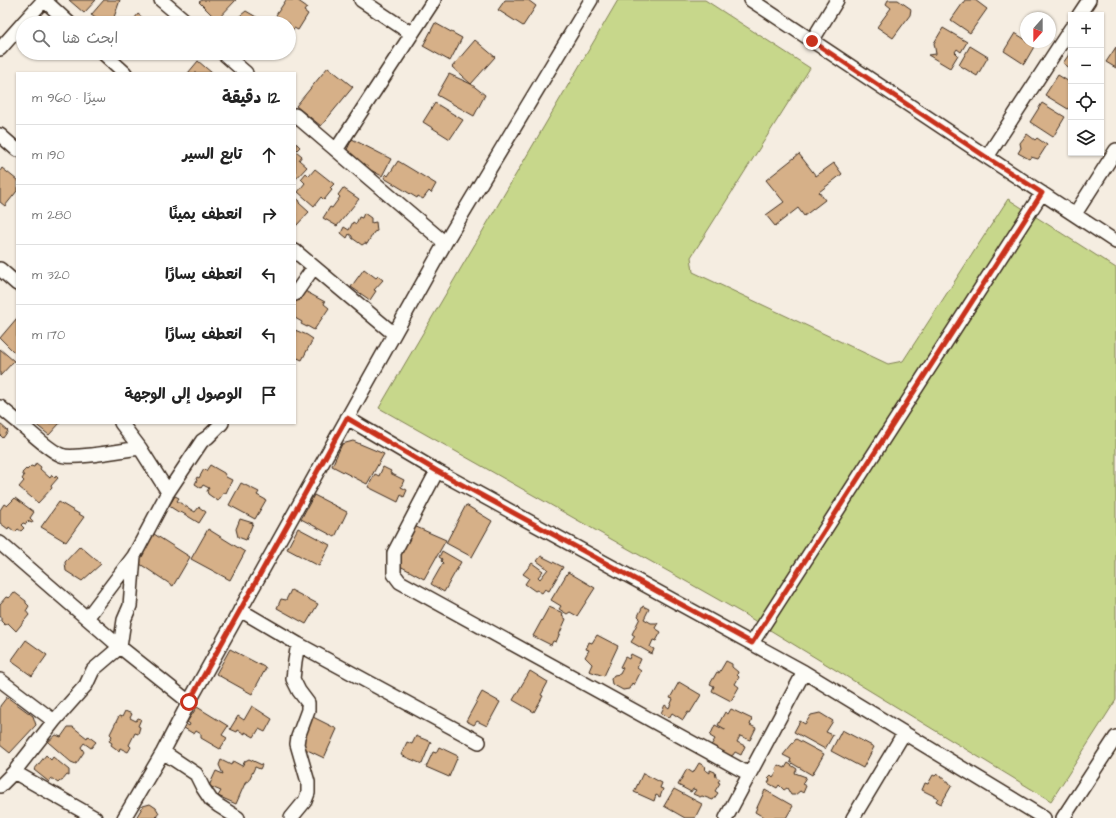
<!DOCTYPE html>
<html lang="ar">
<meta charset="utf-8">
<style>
:root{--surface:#fff;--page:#f6f6f6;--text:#222;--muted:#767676;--line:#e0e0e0}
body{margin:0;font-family:"Architects Daughter","Playpen Sans Arabic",sans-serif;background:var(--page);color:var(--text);direction:rtl}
.controls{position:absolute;right:12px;top:12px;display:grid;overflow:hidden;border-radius:0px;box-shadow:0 1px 3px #0004}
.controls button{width:36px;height:36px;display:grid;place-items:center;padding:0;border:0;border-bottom:1px solid var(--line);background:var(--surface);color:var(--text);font:20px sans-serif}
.compass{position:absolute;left:1020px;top:12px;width:36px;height:36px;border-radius:50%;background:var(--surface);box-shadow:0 1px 3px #0004;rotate:201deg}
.stop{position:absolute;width:12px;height:12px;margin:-9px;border:3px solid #c8321e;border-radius:50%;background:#fff}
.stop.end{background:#c8321e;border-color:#fff;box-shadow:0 1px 4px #0008}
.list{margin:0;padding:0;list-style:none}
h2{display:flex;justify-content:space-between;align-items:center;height:52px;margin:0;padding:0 16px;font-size:17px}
h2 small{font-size:13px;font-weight:400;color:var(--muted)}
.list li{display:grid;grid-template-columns:26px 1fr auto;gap:12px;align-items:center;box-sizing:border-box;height:60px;padding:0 16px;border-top:1px solid var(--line)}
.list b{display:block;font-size:15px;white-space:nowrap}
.list em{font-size:13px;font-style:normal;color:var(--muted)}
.icon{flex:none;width:22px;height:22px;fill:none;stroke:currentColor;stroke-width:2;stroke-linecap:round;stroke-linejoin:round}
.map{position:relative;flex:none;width:1116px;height:818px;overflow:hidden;direction:ltr}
.search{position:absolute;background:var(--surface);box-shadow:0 1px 3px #0004;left:16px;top:16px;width:280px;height:44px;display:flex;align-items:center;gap:10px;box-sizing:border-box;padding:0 14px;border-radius:22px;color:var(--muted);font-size:15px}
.panel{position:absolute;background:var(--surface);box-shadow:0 1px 3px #0004;left:16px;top:72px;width:280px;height:352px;border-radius:0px;direction:rtl}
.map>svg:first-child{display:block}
.green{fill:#c7d78b;stroke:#818054}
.building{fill:#d6b088;stroke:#3b2a1e}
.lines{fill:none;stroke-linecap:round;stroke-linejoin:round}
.minor-casing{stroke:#3b2a1e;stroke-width:16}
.minor{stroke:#fdfcf7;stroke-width:13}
.route{stroke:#c8321e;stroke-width:5}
</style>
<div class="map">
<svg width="1116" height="818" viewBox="0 0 1116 818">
<rect width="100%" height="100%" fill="#f5ede1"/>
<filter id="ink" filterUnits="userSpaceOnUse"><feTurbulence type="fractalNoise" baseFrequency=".025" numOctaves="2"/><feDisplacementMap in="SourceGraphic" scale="8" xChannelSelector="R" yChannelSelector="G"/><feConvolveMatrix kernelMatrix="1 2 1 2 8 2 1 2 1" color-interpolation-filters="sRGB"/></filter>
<g filter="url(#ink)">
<path class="green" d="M618 0H705L810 68 691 257 693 272 888 364 903 361 1008 199 1116 268V700L1051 801 742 613 379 408Z"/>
<path class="building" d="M69 0H96L84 13Z
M104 0H120L112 23H103L91 15Z
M202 0H236L217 20 199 2Z
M286 0H297L307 7 304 11 308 14 298 30 294 28 290 34 289 33V23H276L279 18 276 15Z
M505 0H528L536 6 523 26 498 10Z
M888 0H898L911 9 910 15 893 38 877 27 891 8 886 4Z
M965 0H975L987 9 970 33 951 20Z
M246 11 258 18 255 23H231Z
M138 14 149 23H131Z
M435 23 462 38 450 61 423 46Z
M943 28 967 42 961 52 957 49 955 52 958 55 950 68 928 55 936 54 934 43Z
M1015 33 1026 40V42H1030L1035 45 1024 64 1004 51Z
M475 40 495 57 471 84 452 67Z
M970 46 988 57 977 76 959 65Z
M1116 47V68L1106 62Z
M1071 48V69L1063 63 1068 56Z
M198 61 212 73H188Z
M328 67 353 87 321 126 296 106Z
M449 74 471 84 485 95 474 116 437 95Z
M1058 75 1071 83V105L1068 109 1045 95Z
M435 103 463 120 450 139 423 122Z
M1042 103 1065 117 1053 137 1030 122Z
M1027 134 1035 140 1037 138 1047 145 1038 159 1031 157 1029 159 1018 153 1021 148 1020 143Z
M352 139 391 159 382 176 344 156Z
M296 143 300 147 296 151 302 156 299 160 307 167 295 180Z
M799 154 816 176 834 163 842 174 819 192 825 200 804 216 798 208 775 226 766 215 784 202 766 180Z
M398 161 436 184 431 193 429 191 423 199 418 196 417 198 384 178 386 174 388 176Z
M2 168 17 180V191L5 206 0 202V171Z
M315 169 334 184 330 188 332 190 324 200 321 197 314 206 298 192 305 183 301 179 306 173 309 176Z
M343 188 359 199 337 226 323 218 330 207 332 208 340 197 338 195Z
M295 197 300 201 299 203 309 212 296 226Z
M364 213 371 218V223L376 222 377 231 374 232 367 244 365 243 362 245 352 238V236L349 234 347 238 341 233 344 227 349 230 353 222 356 224 359 217 362 218Z
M364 269 376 278 378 276 383 280 374 290 376 291 370 300 351 287Z
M305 291 325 302 324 304 329 308 314 330 307 326V327L301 324 302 322 295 318V302L296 299 299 300 301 294H303Z
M17 318V355L0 338Z
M295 330 307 335 313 339 302 360 295 357Z
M0 349 14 361 0 376Z
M34 423H60L49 435Z
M0 424 8 431 3 438 0 435Z
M353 441 384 454 367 484 332 466 342 444Z
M36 463 41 467 40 469 50 478 52 475 55 478 56 476 58 478 51 486 52 488 38 503 19 487 24 481 22 479 24 476 22 473 26 469 27 470 31 466 34 467Z
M210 465 224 473 226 477 232 480 226 493 224 492 218 501 208 494 207 491 209 488 203 485 201 488 195 484 197 480 196 479 197 477 199 478 204 469 206 471Z
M383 467 391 471 390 473 404 480 401 487 407 490 404 497 401 495 398 502 368 487 375 474 379 476Z
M241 483 259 492 257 495 266 500 255 519 229 505Z
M314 495 347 512 335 537 301 519Z
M175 496 179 498 177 501 195 512 199 507 206 512 199 523 181 512 180 513 169 506Z
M15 498 34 512 30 518 33 521 32 523 27 521 26 524 23 523 21 525 24 528 21 531 18 529 15 532 9 527 8 529 0 523V510L4 504 7 506Z
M59 502 84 517 66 542 41 527Z
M466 505 492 521 472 557 446 543Z
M240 519 253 523 246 540 238 537 236 529Z
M414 526 446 540 424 579 400 566 397 559Z
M298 528 330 545 319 566 287 549Z
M208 529 245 552 230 580 191 559Z
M154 534 190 557 173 586 137 562Z
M80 546 101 564 82 581 66 571 65 562Z
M442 551 461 562 444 592 431 584 443 563 441 561 442 559 439 557Z
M541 556 563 567 549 591 545 589 542 593 537 590 535 591 525 584 529 578 523 574 532 563 543 571 538 577 540 579 548 569 537 561Z
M568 572 595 588 577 616 570 612 567 614 559 609 561 606 551 600Z
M291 590 318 604 306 624 277 608 281 599 286 600Z
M14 592 26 601V603L29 606 26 611 29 615 16 631 8 623 5 625 1 621V617L0 616V604L6 597 9 598Z
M643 606 649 609 644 619 651 623H658L655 628 661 632 656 641 653 640 650 647 654 649 652 654 631 642 635 636 632 634 640 618 638 616Z
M549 607 563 613 562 616 566 619 556 642 553 641 551 645 533 636Z
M597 635 618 646 604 676 589 671 592 664 585 657 589 650 586 649 589 642 592 643Z
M26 640 47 655 32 676 11 661Z
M230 649 266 668 252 694 216 674Z
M631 654 641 659 637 668 641 671 634 685 632 683 629 689 623 690 612 684 611 679 614 675 620 674 623 668 620 667 625 657 629 659Z
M726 661 732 664V667L738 672 737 675 739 677 735 684 739 687 731 701 712 691 714 686 710 684 717 672 719 673Z
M530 671 548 682 541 695 543 696 534 712 513 700Z
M679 682 701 695 690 713 688 712 683 720 672 713 669 718 661 713 665 705 669 708 673 699 670 698Z
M482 692 500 702 487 726 477 721 474 725 466 721Z
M7 697 33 716 36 725 10 753 0 745V706Z
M252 706 272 719 265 732 259 729 254 737 245 732V734L238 730 237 732 230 729 238 716 244 720Z
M197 707 228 726 222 735 227 738 220 749 201 738V734L196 731 194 734 184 728 186 724 189 726 190 724 187 722Z
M731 709 752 719 750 725 756 728 750 740 740 736 737 742 745 746 741 755 735 752 733 755 730 756 710 747 715 739 710 736 715 725 725 730V729L718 725 725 712 728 714Z
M125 711 132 714 130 718 136 721 138 718 141 719 138 726 140 727 138 734 135 733 129 745 131 747 128 752 120 748 119 751 111 745 112 743 109 741 112 736 110 734 119 716 122 717Z
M820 713 833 721 826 732 833 735 825 749 794 732 800 721 805 724 811 715Z
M313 717 337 729 324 758 299 746Z
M68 727H73L87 738 88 736 96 742 91 748 84 743 81 747 84 752 76 764 71 762 48 742 56 735 61 737Z
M842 730 874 747 863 768 831 751Z
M416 736 431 742 422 764 401 755 407 742 412 744Z
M796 739 824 754 812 775 790 762 791 759 783 755Z
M439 747 458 756 449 777 426 767 433 752 436 753Z
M46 755 51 760 53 757 69 770V776L67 775 62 781H60L58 783 51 778 49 782 34 770Z
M249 759 262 765 260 769 255 767 248 782 246 781 236 804 218 796 221 791 209 786 216 771 223 774 219 765 221 760 231 765 233 761 242 766 245 761Z
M699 763 706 767 704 769 710 773V770L715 772 716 777 720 779 718 782 720 783 715 791 718 793 713 800 702 796 700 797 693 794 696 790 693 789 691 792 678 785 687 769 693 773Z
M788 763 797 769 795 773 806 777 802 784 806 786 803 793 800 791 795 795H791L787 788 784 790 779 785 777 788 768 783 770 780 768 778 771 775 773 777 777 771 776 769 778 765 785 768Z
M643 773 662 783 660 788 663 789 660 797 656 795 654 801 634 792Z
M937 774H939L941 778H944L945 781H948L950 784 952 785 941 804 936 801 938 798 922 790 925 783 928 784 933 775 935 776Z
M674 789 702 804 695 818H685L664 806Z
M765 790 793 806 786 818H765L755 812Z
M150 804 156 808 159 813 156 817 159 818H136L143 806Z"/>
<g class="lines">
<defs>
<path id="minor" d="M44 0 69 23
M161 0 188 23
M361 0 412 34
M751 0 987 157 1116 242
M1079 15 1089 0
M23 23 44 0
M812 41 837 0
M0 49 23 23
M103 53 125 73
M223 53 246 73
M295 115 445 243
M0 135 17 150
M336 150 434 0
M987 157 1071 28
M1075 214 1116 150
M295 251 394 334
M0 269 17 284
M295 294 314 267
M0 407 17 421
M347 418 437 471 804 672 1044 818
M19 423C31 432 48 450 61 455 72 460 124 450 140 448
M121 423 140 448 168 492
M437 471 394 553V574L400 582 749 774
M0 543 120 647 189 702
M240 610 298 644 479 742
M87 618 134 556
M752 643 1042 193
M0 680 54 721
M163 752 196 774 203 788 211 800 219 806 238 818
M14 772 95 818
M0 786 14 772 54 721 86 685 93 670 120 647 124 620 130 606 134 556 168 492 202 441 208 437 222 423
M124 818 163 752 189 702 445 243 591 0
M291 818 305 801 308 793V782L297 744 298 737 308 710V703L299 691 293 679 295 661 298 644
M726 818 804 672
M853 818 904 733
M1063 818 1116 737"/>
</defs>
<use href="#minor" class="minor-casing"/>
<use href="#minor" class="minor"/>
</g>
</g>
<g class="lines" filter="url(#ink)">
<path class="route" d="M189 702 347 418 437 471 752 643 1042 193 986 157 812 41"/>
</g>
</svg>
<div class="controls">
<button>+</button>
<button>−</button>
<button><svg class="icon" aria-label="locate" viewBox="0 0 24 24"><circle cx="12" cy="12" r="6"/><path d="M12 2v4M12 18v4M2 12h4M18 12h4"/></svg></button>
<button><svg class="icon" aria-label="layers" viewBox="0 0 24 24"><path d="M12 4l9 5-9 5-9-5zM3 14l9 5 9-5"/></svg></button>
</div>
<svg class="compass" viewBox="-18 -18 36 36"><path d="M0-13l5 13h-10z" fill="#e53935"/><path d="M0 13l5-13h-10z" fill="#767676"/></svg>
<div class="stop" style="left:189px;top:702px"></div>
<div class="stop end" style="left:812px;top:41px"></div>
<div class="search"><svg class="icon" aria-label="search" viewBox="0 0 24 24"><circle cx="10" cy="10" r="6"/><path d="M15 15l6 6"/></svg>ابحث هنا</div>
<section class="panel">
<h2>12 دقيقة<small>سيرًا · 960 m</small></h2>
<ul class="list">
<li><svg class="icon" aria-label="ahead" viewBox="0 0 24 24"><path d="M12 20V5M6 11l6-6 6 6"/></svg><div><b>تابع السير</b></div><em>190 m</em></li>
<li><svg class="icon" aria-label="right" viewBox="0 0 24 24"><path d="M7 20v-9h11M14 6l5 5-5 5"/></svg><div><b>انعطف يمينًا</b></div><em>280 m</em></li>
<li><svg class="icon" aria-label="left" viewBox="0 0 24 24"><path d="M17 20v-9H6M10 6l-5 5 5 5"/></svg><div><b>انعطف يسارًا</b></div><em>320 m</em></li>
<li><svg class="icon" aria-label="left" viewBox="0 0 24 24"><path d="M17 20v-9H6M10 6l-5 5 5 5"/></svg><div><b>انعطف يسارًا</b></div><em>170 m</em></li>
<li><svg class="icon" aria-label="arrive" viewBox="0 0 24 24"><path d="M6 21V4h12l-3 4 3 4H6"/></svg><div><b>الوصول إلى الوجهة</b></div></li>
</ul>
</section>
</div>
